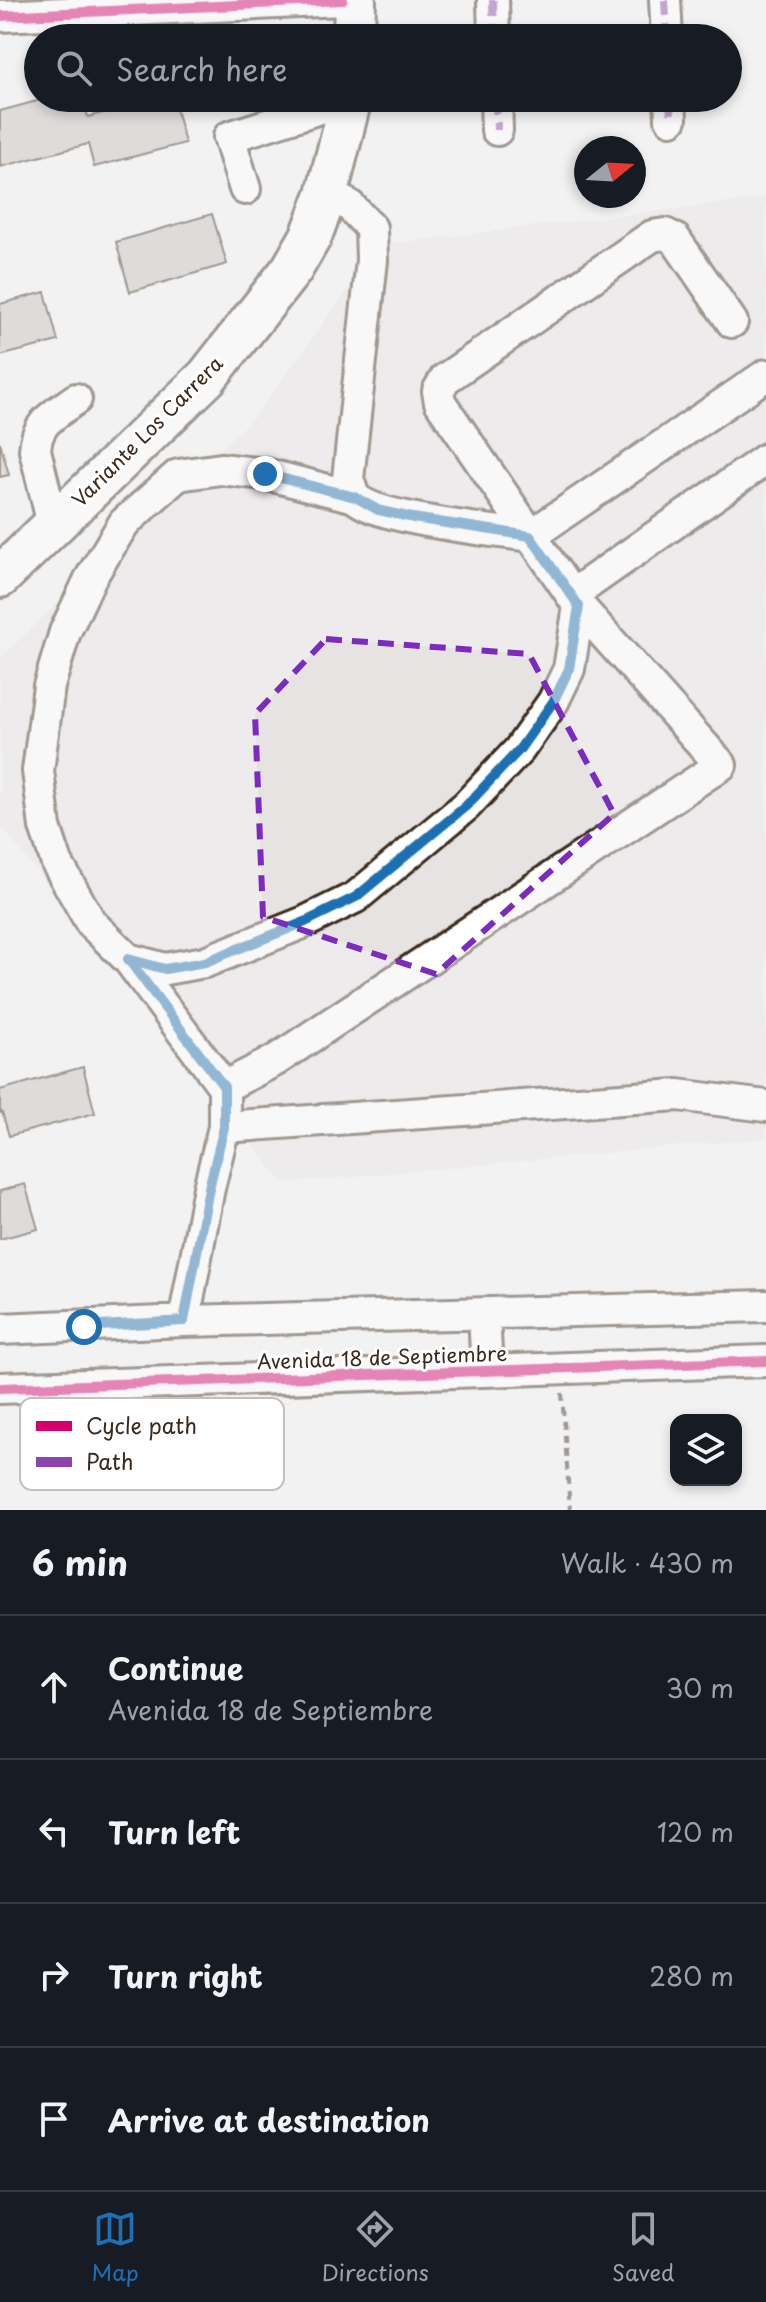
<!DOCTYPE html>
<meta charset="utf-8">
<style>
:root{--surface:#171b24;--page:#242831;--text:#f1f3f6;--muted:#9ea1a6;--line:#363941;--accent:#1f6fb2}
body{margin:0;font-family:"Playpen Sans",sans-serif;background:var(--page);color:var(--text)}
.controls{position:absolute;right:24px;bottom:24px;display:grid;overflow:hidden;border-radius:16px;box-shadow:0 4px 12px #0003}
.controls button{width:72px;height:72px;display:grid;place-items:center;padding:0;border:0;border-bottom:2px solid var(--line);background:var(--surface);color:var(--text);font:40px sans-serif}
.compass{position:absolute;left:574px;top:136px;width:72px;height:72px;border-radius:50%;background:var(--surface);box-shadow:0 4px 12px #0003;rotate:72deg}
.stop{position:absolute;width:24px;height:24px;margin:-18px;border:6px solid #1f6fb2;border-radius:50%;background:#fff}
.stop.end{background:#1f6fb2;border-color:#fff;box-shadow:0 2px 8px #0008}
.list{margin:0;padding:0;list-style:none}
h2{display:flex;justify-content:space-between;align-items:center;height:104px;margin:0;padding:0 32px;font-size:34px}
h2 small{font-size:26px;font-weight:400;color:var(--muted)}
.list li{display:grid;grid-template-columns:52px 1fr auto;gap:24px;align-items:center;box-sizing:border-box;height:144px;padding:0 32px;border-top:2px solid var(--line)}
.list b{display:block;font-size:30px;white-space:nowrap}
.list p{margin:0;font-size:26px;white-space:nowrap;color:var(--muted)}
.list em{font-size:26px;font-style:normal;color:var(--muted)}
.icon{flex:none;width:44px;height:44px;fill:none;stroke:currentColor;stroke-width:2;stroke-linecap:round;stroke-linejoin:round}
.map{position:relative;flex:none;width:766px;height:1510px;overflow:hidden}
.search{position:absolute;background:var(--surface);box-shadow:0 4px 12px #0003;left:24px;right:24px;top:24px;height:88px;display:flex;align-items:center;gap:20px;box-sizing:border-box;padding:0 28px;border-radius:44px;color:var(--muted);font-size:30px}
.sheet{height:680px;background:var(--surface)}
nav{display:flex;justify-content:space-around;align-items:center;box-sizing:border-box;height:112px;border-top:2px solid var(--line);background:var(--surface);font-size:22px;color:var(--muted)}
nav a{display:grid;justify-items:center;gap:4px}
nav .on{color:var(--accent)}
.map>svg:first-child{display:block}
.built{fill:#e6e3e2}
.building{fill:#c6c0bd;stroke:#3b2a1e;stroke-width:2}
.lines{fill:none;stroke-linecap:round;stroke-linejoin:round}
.minor-casing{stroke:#3b2a1e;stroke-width:36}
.major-casing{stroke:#3b2a1e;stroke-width:46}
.path{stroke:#3b2a1e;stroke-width:4;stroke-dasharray:8 6;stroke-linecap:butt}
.minor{stroke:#fff;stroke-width:30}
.major{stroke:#fff;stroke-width:40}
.quiet{stroke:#8e44ad;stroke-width:8;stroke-dasharray:16 8;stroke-linecap:butt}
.cycleway-casing{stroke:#fff;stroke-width:15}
.cycleway{stroke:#d6006c;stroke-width:10}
.route{stroke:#1f6fb2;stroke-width:10}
.marked{fill:none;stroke:#7b2cbf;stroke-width:6;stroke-dasharray:16 10;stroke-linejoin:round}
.labels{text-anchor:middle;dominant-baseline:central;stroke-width:6;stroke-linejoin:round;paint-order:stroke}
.street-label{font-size:20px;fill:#3b2a1e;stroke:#fff}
.key{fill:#fff;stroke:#c4bfbc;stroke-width:2}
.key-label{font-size:22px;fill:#3b2a1e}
</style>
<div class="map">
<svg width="766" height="1510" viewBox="0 0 766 1510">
<rect width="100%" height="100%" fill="#f3f2f2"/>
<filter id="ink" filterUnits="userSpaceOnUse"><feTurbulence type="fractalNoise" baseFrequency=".0125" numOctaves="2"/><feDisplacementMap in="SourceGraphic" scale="16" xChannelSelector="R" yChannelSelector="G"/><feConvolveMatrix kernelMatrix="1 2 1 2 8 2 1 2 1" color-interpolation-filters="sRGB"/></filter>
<g filter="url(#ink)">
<path class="built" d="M766 198V1138L283 1183 0 825V658L255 416 381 245Z"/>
<path class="building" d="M48 98H83L88 117 158 98H173L185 143 94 167 88 144 0 167V111Z
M212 214 227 264 130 292 116 242Z
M45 292 58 341 0 356V304Z
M0 442 9 475 0 477Z
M83 1067 95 1113 9 1136 2 1112 0 1113V1090Z
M25 1184 38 1229 0 1239V1191Z"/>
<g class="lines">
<defs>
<path id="minor" d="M493 0 494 38
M665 0 667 38
M0 16 343 0
M496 98 497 130
M670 98 671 119
M245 189 229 137 351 98
M327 194 349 205 371 228 372 260 348 479C350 484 352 493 355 497 374 519 497 531 530 536L766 375
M355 497 265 474 221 469 178 475 124 523 90 579 65 632 49 686 38 771 45 827 57 863 91 923 128 959 165 969 205 962 305 922 356 897 466 806 519 750 553 702 569 669 579 606
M53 525 35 450C37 421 54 415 76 399
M572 595 766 459
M128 959 224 1087
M224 1127 678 1095 766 1106
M484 1315 487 1371
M184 1321 209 1188 224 1127V1087L276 1060 721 765 579 606 440 402 438 391 445 379 652 236 665 234 675 239 732 322
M0 1329 184 1321 766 1306
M0 1388 766 1361"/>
<path id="major" d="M354 38 355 0
M0 577 207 377 292 269 311 236 327 194 351 98"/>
</defs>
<use href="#minor" class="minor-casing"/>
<use href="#major" class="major-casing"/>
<path class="path" d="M562 1393 570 1510"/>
<use href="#minor" class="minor"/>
<use href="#major" class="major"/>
<path class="quiet" d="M493 0 494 38
M665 0 667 38
M496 98 497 130
M670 98 671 119"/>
<defs>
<path id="cycleway" d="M0 16 343 0
M0 1388 766 1361"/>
</defs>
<use href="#cycleway" class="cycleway-casing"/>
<use href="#cycleway" class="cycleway"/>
</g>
</g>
<g class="lines" filter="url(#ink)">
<path class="route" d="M84 1327 184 1321 209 1188 224 1127V1087L128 959 165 969 205 962 305 922 356 897 466 806 519 750 553 702 569 669 579 606 530 536 413 518 378 510 355 497 265 474"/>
</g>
<path d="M0 0H766V1510H0ZM326 639 529 654 614 814 436 974 263 917 255 714Z" fill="#f3f2f2" fill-opacity=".55" fill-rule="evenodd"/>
<path class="marked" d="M326 639 529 654 614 814 436 974 263 917 255 714Z"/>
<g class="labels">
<g class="street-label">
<text transform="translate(147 431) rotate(-45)">Variante Los Carrera</text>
<text transform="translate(382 1357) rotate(-2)">Avenida 18 de Septiembre</text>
</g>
</g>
<rect x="20" y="1398" width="264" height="92" rx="12" class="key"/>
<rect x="36" y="1421" width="36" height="10" fill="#d6006c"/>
<rect x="36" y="1457" width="36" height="10" fill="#8e44ad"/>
<g class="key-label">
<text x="86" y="1434">Cycle path</text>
<text x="86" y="1470">Path</text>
</g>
</svg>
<div class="controls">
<button><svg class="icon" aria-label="layers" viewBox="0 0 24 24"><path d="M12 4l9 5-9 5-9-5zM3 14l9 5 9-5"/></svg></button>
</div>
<svg class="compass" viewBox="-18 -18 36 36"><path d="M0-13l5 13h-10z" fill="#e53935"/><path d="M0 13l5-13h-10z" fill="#9ea1a6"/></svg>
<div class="stop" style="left:84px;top:1327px"></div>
<div class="stop end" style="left:265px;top:474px"></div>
<div class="search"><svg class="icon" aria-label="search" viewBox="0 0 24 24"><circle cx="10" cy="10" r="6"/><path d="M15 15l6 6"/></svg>Search here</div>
</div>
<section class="sheet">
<h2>6 min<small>Walk · 430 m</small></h2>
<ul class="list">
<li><svg class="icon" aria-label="ahead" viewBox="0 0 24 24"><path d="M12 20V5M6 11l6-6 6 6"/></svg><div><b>Continue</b><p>Avenida 18 de Septiembre</p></div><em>30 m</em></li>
<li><svg class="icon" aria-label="left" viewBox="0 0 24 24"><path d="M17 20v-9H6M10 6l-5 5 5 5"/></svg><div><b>Turn left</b></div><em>120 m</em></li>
<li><svg class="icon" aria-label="right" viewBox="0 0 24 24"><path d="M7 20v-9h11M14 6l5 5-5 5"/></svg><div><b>Turn right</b></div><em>280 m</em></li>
<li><svg class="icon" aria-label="arrive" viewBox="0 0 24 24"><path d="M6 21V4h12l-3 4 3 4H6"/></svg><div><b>Arrive at destination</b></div></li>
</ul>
</section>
<nav>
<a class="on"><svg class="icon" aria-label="map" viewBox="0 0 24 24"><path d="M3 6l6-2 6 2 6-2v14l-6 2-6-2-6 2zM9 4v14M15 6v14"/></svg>Map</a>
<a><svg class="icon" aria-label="directions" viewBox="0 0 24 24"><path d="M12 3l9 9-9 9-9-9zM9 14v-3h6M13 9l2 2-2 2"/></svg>Directions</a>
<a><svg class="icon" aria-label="saved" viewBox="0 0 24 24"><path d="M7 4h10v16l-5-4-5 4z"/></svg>Saved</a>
</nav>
